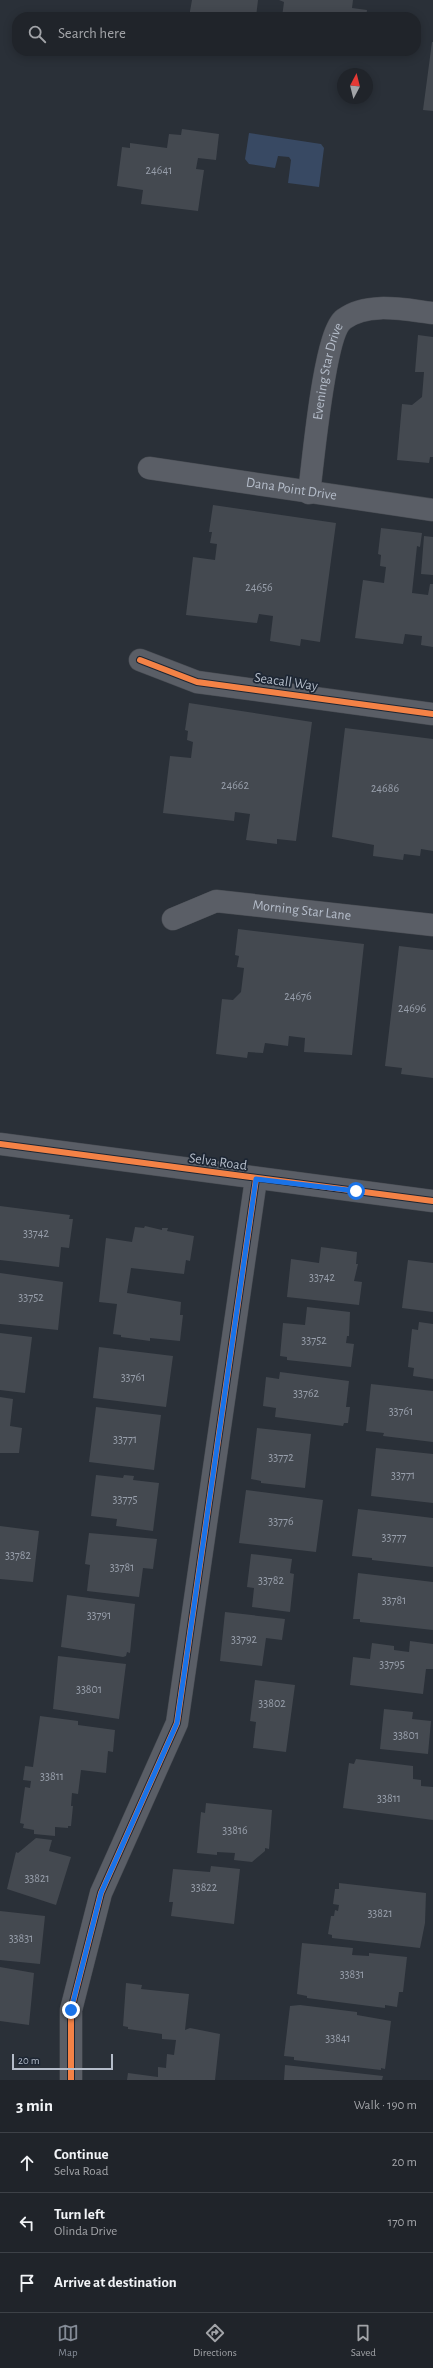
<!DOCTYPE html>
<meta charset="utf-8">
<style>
:root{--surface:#20242a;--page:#2d3036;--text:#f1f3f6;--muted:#a2a4a8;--line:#3d4147;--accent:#848b96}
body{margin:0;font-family:"Alegreya Sans",sans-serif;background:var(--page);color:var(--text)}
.compass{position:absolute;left:337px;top:68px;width:36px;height:36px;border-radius:50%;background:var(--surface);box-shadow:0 2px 10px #0003;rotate:7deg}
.scale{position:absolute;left:12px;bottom:10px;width:101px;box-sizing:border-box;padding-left:4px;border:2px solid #b4bcc9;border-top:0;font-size:11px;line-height:14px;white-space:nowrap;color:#b4bcc9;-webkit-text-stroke:3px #1d2633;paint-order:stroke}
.stop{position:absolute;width:12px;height:12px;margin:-9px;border:3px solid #1a73e8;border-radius:50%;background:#fff}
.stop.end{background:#1a73e8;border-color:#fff;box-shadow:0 1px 4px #0008}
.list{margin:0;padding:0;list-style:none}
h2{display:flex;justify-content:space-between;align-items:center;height:52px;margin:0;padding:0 16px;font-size:17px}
h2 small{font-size:13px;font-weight:400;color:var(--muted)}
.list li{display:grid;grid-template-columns:26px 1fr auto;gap:12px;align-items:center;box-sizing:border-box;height:60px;padding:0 16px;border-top:1px solid var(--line)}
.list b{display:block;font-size:15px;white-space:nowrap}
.list p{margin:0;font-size:13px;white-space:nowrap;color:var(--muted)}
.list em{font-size:13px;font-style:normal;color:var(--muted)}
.icon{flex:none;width:22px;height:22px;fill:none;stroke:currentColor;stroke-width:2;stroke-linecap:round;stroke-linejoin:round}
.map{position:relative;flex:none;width:433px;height:2080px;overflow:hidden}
.search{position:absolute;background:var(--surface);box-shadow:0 2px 10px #0003;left:12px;right:12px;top:12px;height:44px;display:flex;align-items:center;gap:10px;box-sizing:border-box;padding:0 14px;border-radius:16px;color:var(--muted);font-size:15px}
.sheet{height:232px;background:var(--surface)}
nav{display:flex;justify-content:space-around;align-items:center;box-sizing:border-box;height:56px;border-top:1px solid var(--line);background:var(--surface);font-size:11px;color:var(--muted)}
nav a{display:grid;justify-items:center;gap:2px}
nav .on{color:var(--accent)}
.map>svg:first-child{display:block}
.water{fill:#384963}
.building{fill:#444950}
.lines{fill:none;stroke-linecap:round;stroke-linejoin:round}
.minor-casing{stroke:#484c53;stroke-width:23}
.tertiary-casing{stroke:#484c53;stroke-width:23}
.minor{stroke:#5a5e66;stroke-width:22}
.tertiary{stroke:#5a5e66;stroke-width:22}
.cycleway-casing{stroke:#1d2633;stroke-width:8}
.cycleway{stroke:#f48246;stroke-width:6}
.route{stroke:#1a73e8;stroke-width:5}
.labels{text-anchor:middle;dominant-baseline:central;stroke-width:3.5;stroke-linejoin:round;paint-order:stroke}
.number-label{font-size:12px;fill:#989fab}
.street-label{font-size:14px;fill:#b4bcc9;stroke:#1d2633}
</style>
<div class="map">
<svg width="433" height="2080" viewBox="0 0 433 2080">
<rect width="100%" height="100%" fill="#2a3038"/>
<path class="water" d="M249 133 321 144 324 148 319 187 288 183 291 160 289 157 278 156 275 168 249 164 245 159Z"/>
<path class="building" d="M192 0H258L256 17H189Z
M279 0H353L352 8 367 10 366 17H282L284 2Z
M432 42H433V111L423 110Z
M182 129 219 134 216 160 198 158 196 169 204 170 198 211 141 204 143 190 117 186 122 147 130 148V143L167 148 169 134 181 135Z
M418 335 433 337V457H430L429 463 397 460 402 404 412 405 422 397 424 372H415Z
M213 505 336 523 320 642 301 639 300 646 270 641 273 616 259 614 257 623 186 615 193 557 215 560 217 544 210 543 212 532H209Z
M381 528 422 533 420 547 417 546 412 593 428 595 430 584H433V647L421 645 422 636 405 634 403 644 355 638 363 580 384 583 386 567 380 566 381 555 378 554Z
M424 536 433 537V575L421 574Z
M189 703 312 722 296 841 277 839V844L246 840 250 814 235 812 234 821 163 813 170 756 191 758 193 742 187 740 188 731 185 730Z
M345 728 433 739V851L421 849 420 856 404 854 403 860 373 856 374 845 332 837Z
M238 929 364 944 352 1055 304 1052 305 1038 289 1036 288 1046 265 1043 263 1053 248 1052 247 1058 216 1054 222 999 233 1000 241 992 244 968 237 967 239 956 235 955Z
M399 946 433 950V1078L401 1074 402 1068 385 1066Z
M0 1206 70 1215 69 1219H73L69 1248 61 1247 59 1267 0 1260Z
M145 1226 162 1230V1228H168L167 1231 194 1236 190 1261 186 1260 184 1274 131 1268 127 1293 181 1302 180 1315H183L180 1341 150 1338V1341L121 1337V1335L113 1334 117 1304 99 1302 106 1238 132 1242 135 1227 144 1228Z
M321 1247 357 1252 356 1264H358L354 1281 362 1282 359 1305 287 1297 291 1259 319 1263Z
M408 1260 433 1263V1312L402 1308Z
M0 1273 63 1282 58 1330 0 1324Z
M307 1307 350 1312 349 1336H347L346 1343 354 1344 351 1367 287 1360V1357L280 1356 283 1323 305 1325Z
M419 1322 433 1324V1379L413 1376 414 1368 408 1367 412 1329 418 1330Z
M0 1333 32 1337 25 1393 0 1390Z
M99 1347 173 1356 166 1407 93 1398Z
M280 1372 349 1381 346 1407H350L348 1423H344L343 1426 275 1417 276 1408 263 1406 266 1377 279 1379Z
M371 1384 433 1391V1442L383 1436 384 1433 366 1431Z
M0 1397 13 1399 10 1426 22 1428 19 1453H0Z
M96 1407 161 1415 154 1470 89 1462Z
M257 1428 311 1434 305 1488 261 1483V1481L251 1479Z
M376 1448 433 1454V1503L371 1496Z
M96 1475 123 1478 124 1475 134 1476 133 1480 159 1483 153 1531 116 1526 117 1519 91 1516Z
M246 1490 323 1500 316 1552 239 1543Z
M358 1509 433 1518V1567L372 1560V1558L352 1556Z
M0 1526 39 1531 33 1582 0 1579Z
M89 1533 157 1539 153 1569 143 1568 139 1597 87 1591 90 1565 85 1564Z
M251 1554 292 1559 290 1573 294 1574 290 1612 252 1607 254 1588 247 1587Z
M358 1573 433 1582V1630L360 1622V1619H353Z
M67 1595 135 1604 130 1653 127 1652 126 1656 123 1657 61 1647Z
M225 1612 285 1619 282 1640 266 1638 262 1666 220 1661Z
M410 1641 433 1644V1669H426L423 1694 350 1685 353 1657 370 1659 372 1643 394 1646V1650L409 1652Z
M58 1656 126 1664 119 1719 53 1709Z
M255 1680 295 1685 286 1752 253 1748 256 1722 250 1721Z
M384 1709 413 1712 412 1719 431 1721 428 1754 380 1749Z
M40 1716 78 1721V1725L115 1730 113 1752 108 1751 106 1773 81 1770 78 1794 72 1793 71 1806H73L71 1826H68V1828L55 1827V1836L34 1834V1830L23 1828 24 1824 20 1823 25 1787 30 1788 31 1781 23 1780 25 1766 33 1767Z
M356 1759 413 1766V1779L421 1780V1786L433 1787V1820L343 1808 349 1763 354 1764Z
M206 1803 272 1810 269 1849 265 1848V1851L252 1862 234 1860 235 1853 217 1852V1855L197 1853 201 1812 205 1813Z
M36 1838 52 1840 49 1851 71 1857 56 1905 7 1889 16 1852 18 1853Z
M211 1866 240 1869 234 1924 171 1916 173 1902H169L173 1869 210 1872Z
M339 1883 426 1893 425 1923 420 1948 332 1938V1935L328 1934 331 1916H334L335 1910 338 1911 339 1905 333 1904 335 1889H339Z
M0 1911 45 1916 40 1964 0 1960Z
M302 1943 353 1948 352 1955 369 1956V1953L407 1957 403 1992H399L397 2007 385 2005V2008L307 1998V1996L297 1994Z
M0 1967 34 1973 29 2025 0 2021Z
M126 1983 142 1985 141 1989 189 1994 185 2030 190 2028 220 2034 215 2080H127L128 2073 158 2077V2067L166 2068 167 2054 174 2055 176 2040 162 2039V2034L128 2029V2027L123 2026Z
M300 2005 357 2012V2015L391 2021 385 2069 381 2068V2070L294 2060V2057L284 2056 290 2006Z
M285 2065 383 2076 382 2080H284Z"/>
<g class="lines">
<defs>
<g id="minor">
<path id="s1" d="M149 468 433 510"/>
<path id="s2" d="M309 493C313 464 324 333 344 319 368 301 406 310 433 313"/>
<path d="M140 660 197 682 433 714"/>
<path id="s3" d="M173 919 216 901 433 925"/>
<path d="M71 2080V2010L101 1893 177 1723 256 1179"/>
</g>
<path id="tertiary" d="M0 1144 433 1201"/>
</defs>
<use href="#minor" class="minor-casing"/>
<use href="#tertiary" class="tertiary-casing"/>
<use href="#minor" class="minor"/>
<use href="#tertiary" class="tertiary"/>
<defs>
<path id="cycleway" d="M140 660 197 682 433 714
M0 1144 433 1201
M71 2080V2010L101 1893 177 1723 256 1179"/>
</defs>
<use href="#cycleway" class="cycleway-casing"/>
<use href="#cycleway" class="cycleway"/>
</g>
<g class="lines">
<path class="route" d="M71 2010 101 1893 177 1723 256 1179 356 1191"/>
</g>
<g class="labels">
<g class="number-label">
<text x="159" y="170">24641</text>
<text x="259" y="587">24656</text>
<text x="235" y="785">24662</text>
<text x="385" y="788">24686</text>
<text x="298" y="996">24676</text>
<text x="412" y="1008">24696</text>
<text x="36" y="1233">33742</text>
<text x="322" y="1277">33742</text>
<text x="31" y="1297">33752</text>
<text x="314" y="1340">33752</text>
<text x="133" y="1377">33761</text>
<text x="306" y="1393">33762</text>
<text x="401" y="1411">33761</text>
<text x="125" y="1439">33771</text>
<text x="281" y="1457">33772</text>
<text x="403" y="1475">33771</text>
<text x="125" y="1499">33775</text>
<text x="281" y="1521">33776</text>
<text x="394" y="1537">33777</text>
<text x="18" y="1555">33782</text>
<text x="122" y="1567">33781</text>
<text x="271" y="1580">33782</text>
<text x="394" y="1600">33781</text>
<text x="99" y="1615">33791</text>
<text x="244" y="1639">33792</text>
<text x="392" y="1664">33795</text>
<text x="89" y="1689">33801</text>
<text x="272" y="1703">33802</text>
<text x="406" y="1735">33801</text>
<text x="52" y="1776">33811</text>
<text x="389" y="1798">33811</text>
<text x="235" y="1830">33816</text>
<text x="37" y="1878">33821</text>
<text x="204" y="1887">33822</text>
<text x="380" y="1913">33821</text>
<text x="21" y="1938">33831</text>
<text x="352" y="1974">33831</text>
<text x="338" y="2038">33841</text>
</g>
<g class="street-label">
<text stroke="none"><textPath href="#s2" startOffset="123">Evening Star Drive</textPath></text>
<text stroke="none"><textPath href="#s1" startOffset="144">Dana Point Drive</textPath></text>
<text transform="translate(286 682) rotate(8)">Seacall Way</text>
<text stroke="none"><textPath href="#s3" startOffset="133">Morning Star Lane</textPath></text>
<text transform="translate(218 1162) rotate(8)">Selva Road</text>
</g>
</g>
</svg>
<svg class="compass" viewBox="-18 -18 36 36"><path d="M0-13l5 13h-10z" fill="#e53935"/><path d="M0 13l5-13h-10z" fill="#a2a4a8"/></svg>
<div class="scale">20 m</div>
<div class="stop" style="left:356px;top:1191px"></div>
<div class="stop end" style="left:71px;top:2010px"></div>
<div class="search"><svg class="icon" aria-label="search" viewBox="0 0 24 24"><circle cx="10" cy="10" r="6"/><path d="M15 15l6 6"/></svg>Search here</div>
</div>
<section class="sheet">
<h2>3 min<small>Walk · 190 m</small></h2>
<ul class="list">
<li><svg class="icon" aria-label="ahead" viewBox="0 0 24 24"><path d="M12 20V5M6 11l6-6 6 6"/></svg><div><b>Continue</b><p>Selva Road</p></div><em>20 m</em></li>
<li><svg class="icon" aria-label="left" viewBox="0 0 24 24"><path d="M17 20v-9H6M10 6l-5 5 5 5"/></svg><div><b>Turn left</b><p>Olinda Drive</p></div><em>170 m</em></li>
<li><svg class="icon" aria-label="arrive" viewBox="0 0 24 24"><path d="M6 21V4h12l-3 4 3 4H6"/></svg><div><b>Arrive at destination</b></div></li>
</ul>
</section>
<nav>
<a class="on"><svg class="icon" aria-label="map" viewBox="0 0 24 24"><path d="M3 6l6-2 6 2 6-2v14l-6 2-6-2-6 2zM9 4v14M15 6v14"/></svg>Map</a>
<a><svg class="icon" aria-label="directions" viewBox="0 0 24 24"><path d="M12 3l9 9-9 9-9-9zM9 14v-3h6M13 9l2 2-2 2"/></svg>Directions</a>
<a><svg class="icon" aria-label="saved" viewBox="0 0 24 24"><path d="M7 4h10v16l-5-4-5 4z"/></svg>Saved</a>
</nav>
